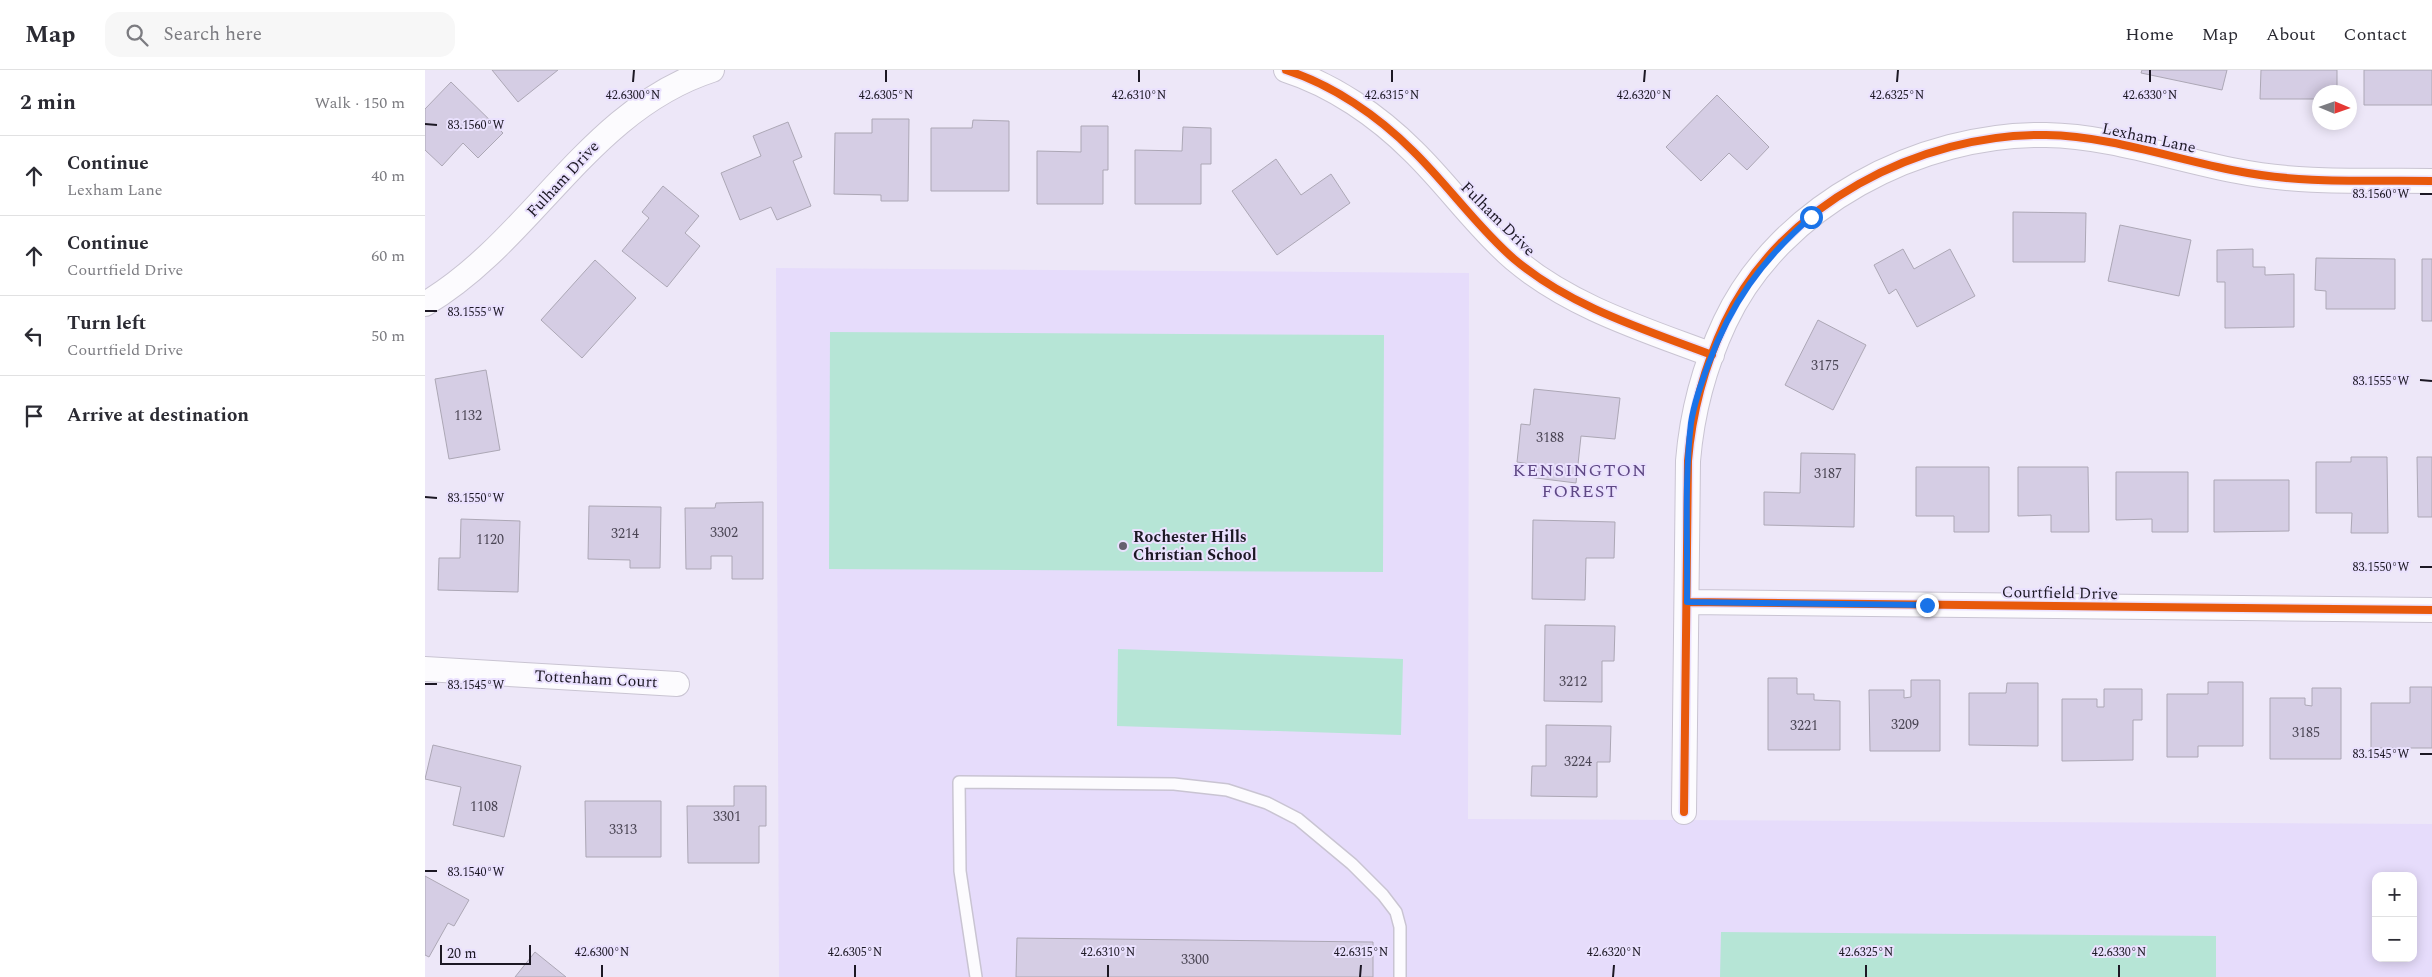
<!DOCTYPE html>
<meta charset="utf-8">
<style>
:root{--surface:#fff;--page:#f7f7f7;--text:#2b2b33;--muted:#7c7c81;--line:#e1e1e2}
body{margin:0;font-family:Spectral,serif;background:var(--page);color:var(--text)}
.controls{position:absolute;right:15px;bottom:15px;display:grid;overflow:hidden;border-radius:10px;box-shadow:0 2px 12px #0003}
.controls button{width:45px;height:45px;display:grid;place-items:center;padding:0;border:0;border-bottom:1px solid var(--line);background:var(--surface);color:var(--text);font:25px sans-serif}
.compass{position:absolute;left:1887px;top:15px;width:45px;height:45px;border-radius:50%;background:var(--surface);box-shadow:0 2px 12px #0003;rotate:92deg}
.scale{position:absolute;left:15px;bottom:12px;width:91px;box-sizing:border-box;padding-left:5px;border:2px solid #1c1824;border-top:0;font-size:14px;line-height:18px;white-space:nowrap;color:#1c1824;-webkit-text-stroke:4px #eae1fe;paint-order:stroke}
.stop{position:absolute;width:15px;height:15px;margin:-11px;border:4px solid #1a73e8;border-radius:50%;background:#fff}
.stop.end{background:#1a73e8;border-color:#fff;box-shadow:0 1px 5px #0008}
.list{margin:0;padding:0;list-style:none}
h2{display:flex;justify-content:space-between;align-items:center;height:65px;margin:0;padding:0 20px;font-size:21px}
h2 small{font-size:16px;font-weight:400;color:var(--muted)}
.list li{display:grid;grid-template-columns:32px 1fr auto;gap:15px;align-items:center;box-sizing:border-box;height:80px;padding:0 20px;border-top:1px solid var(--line)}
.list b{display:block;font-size:19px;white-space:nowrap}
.list p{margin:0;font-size:16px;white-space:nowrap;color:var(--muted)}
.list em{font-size:16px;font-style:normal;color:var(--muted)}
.icon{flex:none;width:28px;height:28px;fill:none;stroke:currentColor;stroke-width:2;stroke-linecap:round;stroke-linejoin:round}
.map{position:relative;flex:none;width:2007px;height:907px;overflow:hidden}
header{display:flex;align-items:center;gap:30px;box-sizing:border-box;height:70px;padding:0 25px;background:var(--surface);border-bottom:1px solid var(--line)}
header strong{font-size:24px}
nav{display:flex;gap:28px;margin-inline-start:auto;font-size:18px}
.search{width:350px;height:45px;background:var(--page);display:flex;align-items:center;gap:12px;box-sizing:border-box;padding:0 18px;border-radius:15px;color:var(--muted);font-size:19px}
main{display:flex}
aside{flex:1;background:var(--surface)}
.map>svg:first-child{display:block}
.built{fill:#e6dcfb;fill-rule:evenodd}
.green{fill:#b6e5d6}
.building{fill:#d5cde4;stroke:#aca7b5}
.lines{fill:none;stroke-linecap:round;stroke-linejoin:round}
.lane-casing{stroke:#c9c4d2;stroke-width:14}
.street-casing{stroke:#c9c4d2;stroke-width:26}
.lane{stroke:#fcfbfe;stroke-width:11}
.street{stroke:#fcfbfe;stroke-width:24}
.cycleway-casing{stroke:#eae1fe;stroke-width:11}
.cycleway{stroke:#e8590c;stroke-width:8}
.route{stroke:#1a73e8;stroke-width:6}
.ticks{fill:none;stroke:#1c1824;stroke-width:2}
.poi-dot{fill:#65606e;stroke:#eae1fe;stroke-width:2}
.labels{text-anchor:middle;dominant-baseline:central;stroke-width:4;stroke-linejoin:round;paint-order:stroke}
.number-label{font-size:14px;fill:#4a4554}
.street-label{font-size:16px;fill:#1c1824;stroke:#eae1fe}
.poi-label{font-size:16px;font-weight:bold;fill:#1c1824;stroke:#eae1fe;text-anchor:start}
.neighbourhood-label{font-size:18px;letter-spacing:1px;fill:#5f4885;stroke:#eae1fe}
.ticks-label{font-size:12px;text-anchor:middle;fill:#1c1824;stroke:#eae1fe;stroke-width:4;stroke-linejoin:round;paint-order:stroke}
</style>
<header>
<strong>Map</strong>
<div class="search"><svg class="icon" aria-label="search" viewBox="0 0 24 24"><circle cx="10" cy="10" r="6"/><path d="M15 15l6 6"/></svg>Search here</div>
<nav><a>Home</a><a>Map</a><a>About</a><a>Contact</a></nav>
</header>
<main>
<aside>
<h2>2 min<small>Walk · 150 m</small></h2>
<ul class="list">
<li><svg class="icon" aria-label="ahead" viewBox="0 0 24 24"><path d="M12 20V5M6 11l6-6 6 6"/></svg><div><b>Continue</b><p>Lexham Lane</p></div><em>40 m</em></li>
<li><svg class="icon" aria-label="ahead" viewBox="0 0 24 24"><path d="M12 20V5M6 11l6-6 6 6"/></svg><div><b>Continue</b><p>Courtfield Drive</p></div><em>60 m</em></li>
<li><svg class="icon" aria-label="left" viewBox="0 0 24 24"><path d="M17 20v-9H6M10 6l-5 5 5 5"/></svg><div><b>Turn left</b><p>Courtfield Drive</p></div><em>50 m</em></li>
<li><svg class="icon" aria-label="arrive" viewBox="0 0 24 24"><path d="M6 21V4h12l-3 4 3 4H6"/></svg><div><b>Arrive at destination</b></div></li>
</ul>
</aside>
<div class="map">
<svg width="2007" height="907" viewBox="0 0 2007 907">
<rect width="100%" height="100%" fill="#ede7f8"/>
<path class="built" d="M351 198 1044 203 1043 749 2007 754V907H354ZM1951 806H1988V888H1951Z"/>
<path class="green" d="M405 262 959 265 958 502 404 499Z
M693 579 978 589 976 665 692 656Z
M1296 862 1791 866V907H1295Z"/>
<path class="building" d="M67 0H133L93 32Z
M1717 0H1802L1797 20 1716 3Z
M1836 0H1912V22H1894V29H1835Z
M1939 0H2007V35H1939Z
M26 12 78 63 53 88 38 73 17 96 0 80V39Z
M1292 25 1344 77 1322 100 1304 83 1276 111 1241 77Z
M447 49H484L483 131H456V125L409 124 410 63H447Z
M548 50 584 51V121H506V58H547Z
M363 52 377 87 368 91 386 136 352 150 346 137 315 150 296 103 336 86 328 66Z
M656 56H683V100H678V134H612V81L656 82Z
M758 57 786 58V94H776V134H710V80L757 81Z
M851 89 876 125 906 104 925 133 852 185 807 121Z
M238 116 274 146 260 163 275 176 242 217 197 181 224 148 217 142Z
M1588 142 1661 143 1660 192H1588Z
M1695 155 1766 170 1754 226 1683 211Z
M1478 179 1489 199 1525 179 1550 226 1492 257 1471 219 1464 224 1449 195Z
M1828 179V197H1840V205L1869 204V257L1800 258V212H1792V180Z
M1891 188 1970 189V239H1901V221L1890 220Z
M1997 189H2007V251H1997Z
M170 190 211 228 157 288 116 250Z
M1393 250 1441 275 1408 340 1360 315Z
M61 300 75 380 24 389 10 309Z
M1109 319 1195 328 1190 369 1156 366 1151 413 1103 407 1105 394 1092 392 1096 354 1105 355Z
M1376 383 1430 384 1429 457 1339 455V422L1375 423Z
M1926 387H1962L1963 463H1926L1927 443H1891V392H1926Z
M1992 387H2007V447H1993Z
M1491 397H1564V462H1529V446H1491Z
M1593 397H1663L1664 462H1626V445L1593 446Z
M1691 402H1763V462H1727V449L1691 450Z
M1789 410H1864V461L1789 462Z
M338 432V509H307V486H286V499H261L260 438H290L291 433Z
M164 436 236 437 235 498H205V490L163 489Z
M36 449 95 451 93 522 13 520 14 488H35Z
M1108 450 1190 452 1189 488H1161L1160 530 1107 529Z
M1120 555 1190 556 1189 591H1177V632L1119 631Z
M1343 608H1372V624H1389V630L1415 631V680H1343Z
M1486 610H1515V681H1445L1444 620H1479V628L1486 627Z
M1783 612H1818V676H1773V687H1742V624H1783Z
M1582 613H1613V676L1544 675V623H1581Z
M1985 617H2007V678H1946V633H1985Z
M1887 618H1916V689H1845V628H1880V635L1887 636Z
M1679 619H1717V650H1708V690L1637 691V629H1672V637H1679Z
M1121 655 1186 656 1185 692H1172V727L1106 726 1107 696H1121Z
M8 675 96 696 79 767 28 755 36 717 0 709Z
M309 716H341V756H334V793H263L262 736H309Z
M160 731H236V787H161Z
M0 806 44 830 29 856 23 853 4 887 0 885Z
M592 868 948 872V907H591Z
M110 882 141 907H90Z"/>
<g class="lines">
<defs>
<path id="lane" d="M551 907 535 801 534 712 749 714 802 720 842 733 873 749 927 794 958 825 971 842 975 857V907"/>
<path id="street" d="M861 0C908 15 953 46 988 81 1023 115 1052 157 1089 189 1146 237 1218 259 1287 285
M0 234C108 170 163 40 287 0
M1262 532 2007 540
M0 599 252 614
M1259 742 1263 391C1267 342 1279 297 1300 252 1355 135 1495 63 1621 65 1685 66 1749 89 1812 101 1876 114 1942 110 2007 111"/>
</defs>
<use href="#lane" class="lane-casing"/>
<use href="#street" class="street-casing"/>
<use href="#lane" class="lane"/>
<use href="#street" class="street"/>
<defs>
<path id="cycleway" d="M861 0C908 15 953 46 988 81 1023 115 1052 157 1089 189 1146 237 1218 259 1287 285
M1262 532 2007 540
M1259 742 1263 391C1267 342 1279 297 1300 252 1355 135 1495 63 1621 65 1685 66 1749 89 1812 101 1876 114 1942 110 2007 111"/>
</defs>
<use href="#cycleway" class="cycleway-casing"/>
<use href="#cycleway" class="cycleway"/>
</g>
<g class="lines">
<path class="route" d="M1386 147C1336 191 1306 233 1283 295 1276 314 1269 333 1266 353 1259 412 1263 473 1262 532L1502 535"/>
</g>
<path class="ticks" d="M208 12 209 0M461 12V0M714 12V0M967 12V0M1219 12 1220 0M1472 12 1473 0M1725 12V0M0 54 12 55M1995 124H2007M0 241H12M1995 310 2007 311M0 427 12 428M1995 497H2007M0 614H12M1995 684H2007M0 801H12M177 907V895M430 907V895M683 907V895M935 907 936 895M1188 907 1189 895M1441 907V895M1694 907V895"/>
<circle class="poi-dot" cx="698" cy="476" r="5"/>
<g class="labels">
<g class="number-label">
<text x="1400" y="295">3175</text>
<text x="43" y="345">1132</text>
<text x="1125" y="367">3188</text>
<text x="1403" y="403">3187</text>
<text x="299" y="462">3302</text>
<text x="200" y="463">3214</text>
<text x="65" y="469">1120</text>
<text x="1148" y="611">3212</text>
<text x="1480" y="654">3209</text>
<text x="1379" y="655">3221</text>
<text x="1881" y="662">3185</text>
<text x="1153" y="691">3224</text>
<text x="59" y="736">1108</text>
<text x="302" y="746">3301</text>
<text x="198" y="759">3313</text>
<text x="770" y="889">3300</text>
</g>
<g class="street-label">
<text transform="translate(1724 68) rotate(12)">Lexham Lane</text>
<text transform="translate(138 109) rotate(-47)">Fulham Drive</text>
<text transform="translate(1073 149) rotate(45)">Fulham Drive</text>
<text transform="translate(1635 523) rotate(1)">Courtfield Drive</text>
<text transform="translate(171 609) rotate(3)">Tottenham Court</text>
</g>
<g class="poi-label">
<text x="708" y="467">Rochester Hills<tspan x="708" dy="18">Christian School</tspan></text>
</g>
<g class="neighbourhood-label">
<text x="1155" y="400">KENSINGTON<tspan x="1155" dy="21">FOREST</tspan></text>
</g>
</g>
<g class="ticks-label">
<text x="208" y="29">42.6300°N</text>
<text x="461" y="29">42.6305°N</text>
<text x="714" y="29">42.6310°N</text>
<text x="967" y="29">42.6315°N</text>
<text x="1219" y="29">42.6320°N</text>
<text x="1472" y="29">42.6325°N</text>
<text x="1725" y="29">42.6330°N</text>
<text x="51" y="59">83.1560°W</text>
<text x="1956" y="128">83.1560°W</text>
<text x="51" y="246">83.1555°W</text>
<text x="1956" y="315">83.1555°W</text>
<text x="51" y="432">83.1550°W</text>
<text x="1956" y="501">83.1550°W</text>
<text x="51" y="619">83.1545°W</text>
<text x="1956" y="688">83.1545°W</text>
<text x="51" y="806">83.1540°W</text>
<text x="177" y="886">42.6300°N</text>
<text x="430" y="886">42.6305°N</text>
<text x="683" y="886">42.6310°N</text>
<text x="936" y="886">42.6315°N</text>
<text x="1189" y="886">42.6320°N</text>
<text x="1441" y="886">42.6325°N</text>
<text x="1694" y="886">42.6330°N</text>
</g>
</svg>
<div class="controls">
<button>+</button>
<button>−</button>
</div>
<svg class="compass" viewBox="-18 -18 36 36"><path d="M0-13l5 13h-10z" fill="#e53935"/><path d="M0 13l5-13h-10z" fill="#7c7c81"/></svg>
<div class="scale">20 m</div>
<div class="stop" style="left:1386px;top:147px"></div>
<div class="stop end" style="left:1502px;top:535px"></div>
</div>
</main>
